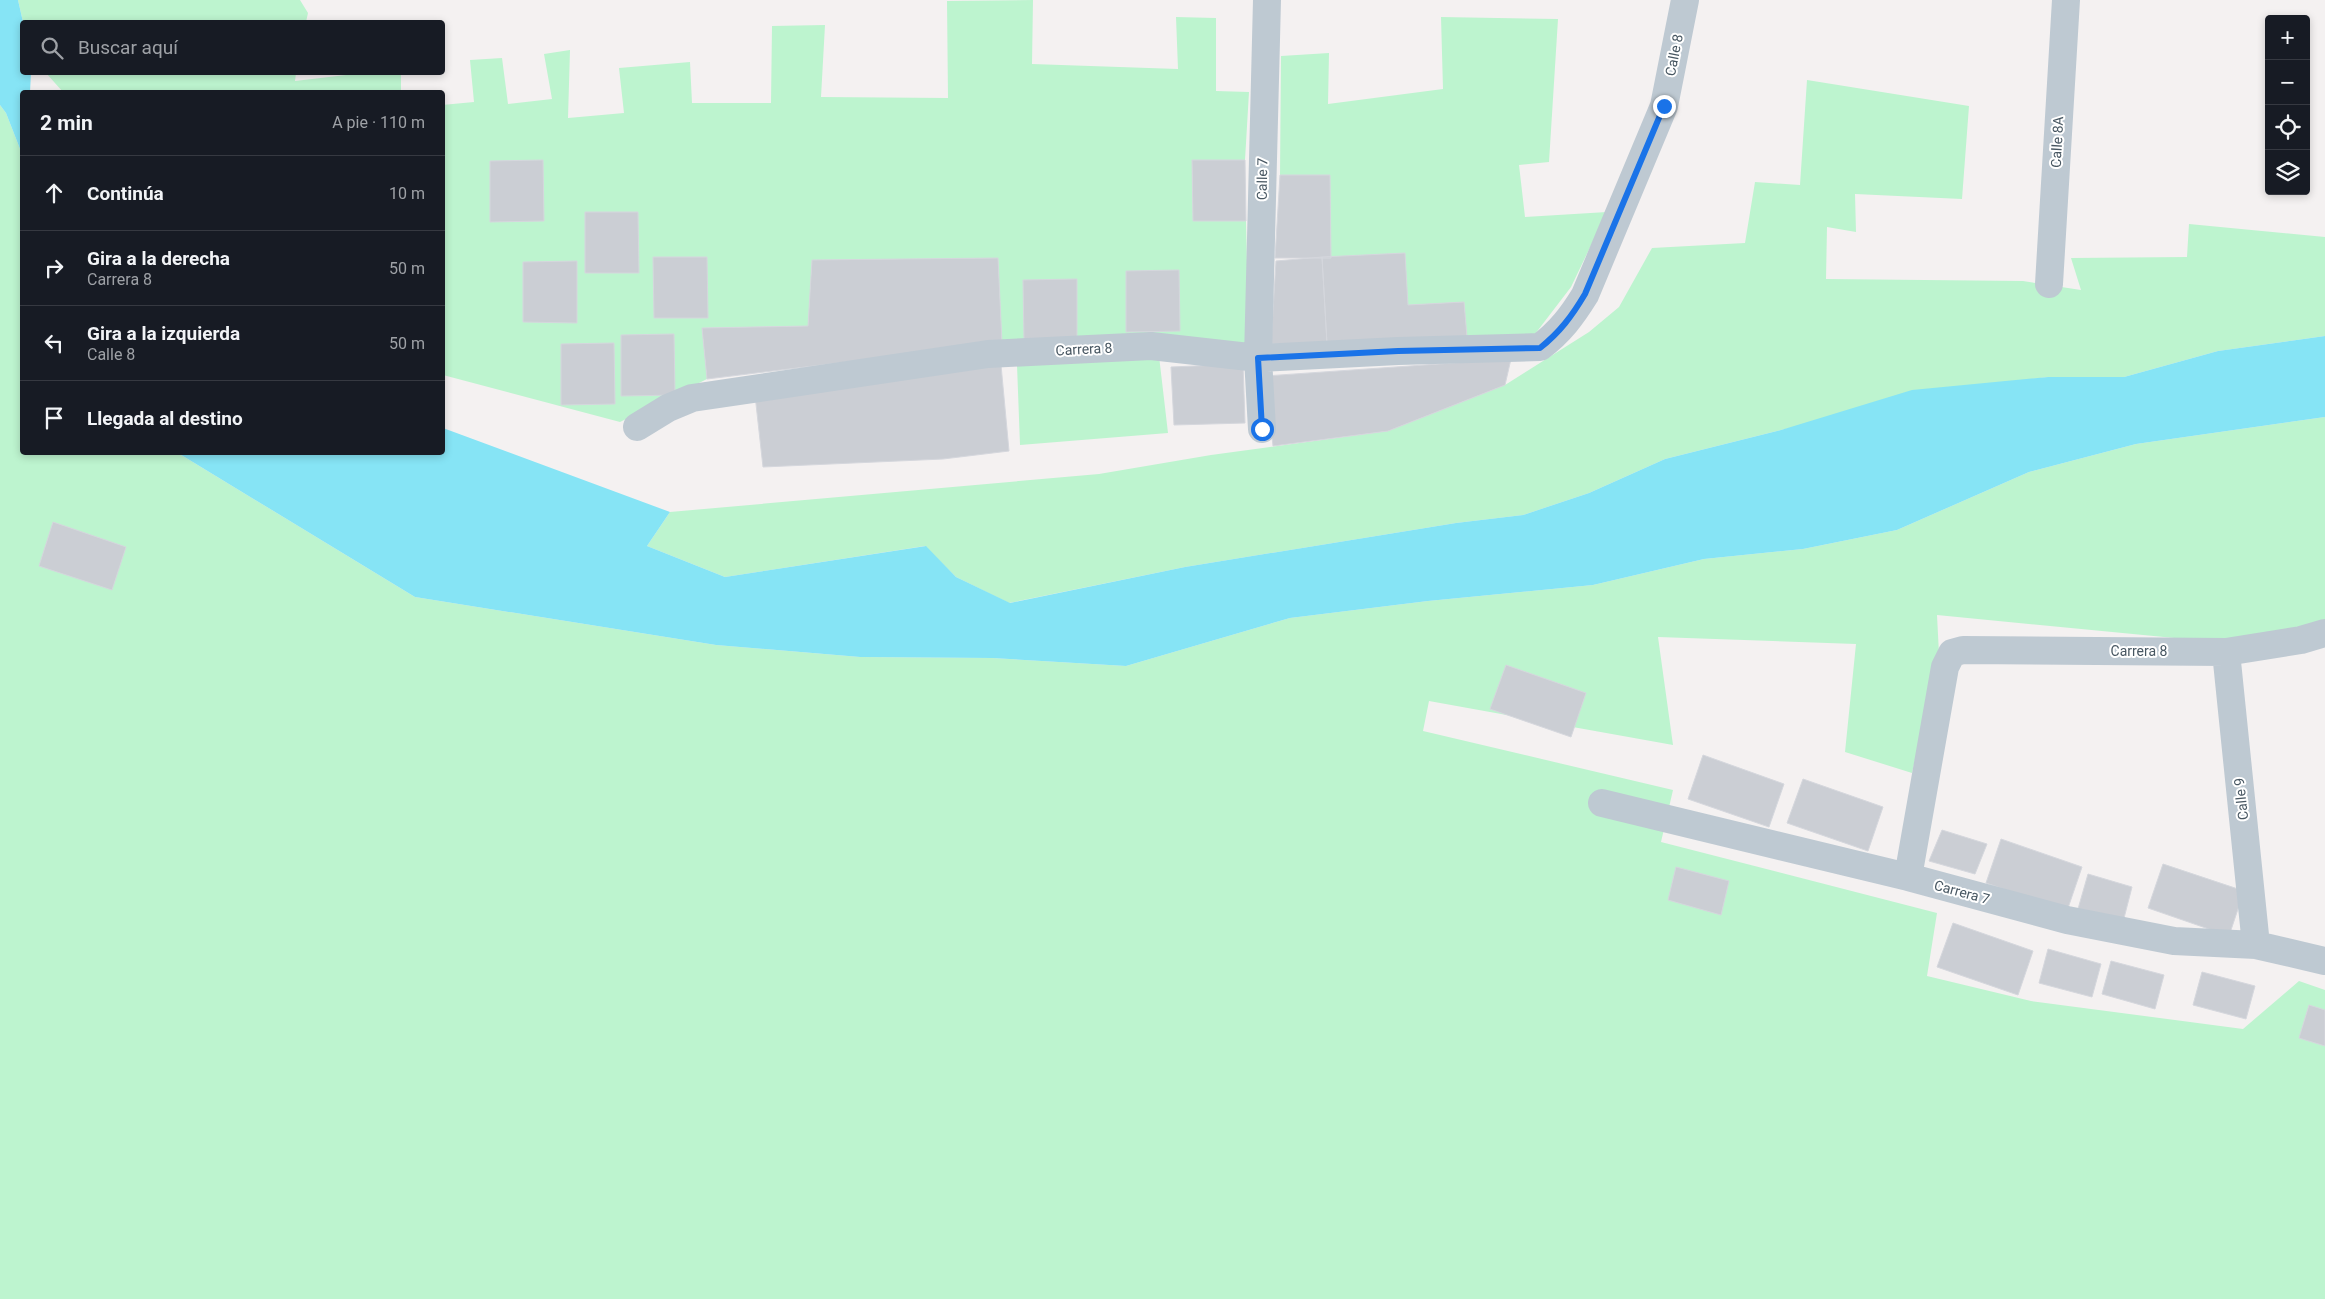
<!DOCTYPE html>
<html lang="es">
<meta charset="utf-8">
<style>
:root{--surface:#171b24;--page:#242831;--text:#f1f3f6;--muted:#9ea1a6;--line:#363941}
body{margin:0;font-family:Roboto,sans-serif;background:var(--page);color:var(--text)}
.controls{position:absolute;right:15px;top:15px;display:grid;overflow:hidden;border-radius:5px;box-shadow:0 2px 8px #0003}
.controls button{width:45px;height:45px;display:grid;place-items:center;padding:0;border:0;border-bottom:1px solid var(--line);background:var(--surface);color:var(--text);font:25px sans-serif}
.stop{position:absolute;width:15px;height:15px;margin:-11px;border:4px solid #1a73e8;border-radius:50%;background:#fff}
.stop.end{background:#1a73e8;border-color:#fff;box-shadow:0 1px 5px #0008}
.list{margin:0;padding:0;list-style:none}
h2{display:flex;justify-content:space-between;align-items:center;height:65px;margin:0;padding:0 20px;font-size:21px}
h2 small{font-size:16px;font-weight:400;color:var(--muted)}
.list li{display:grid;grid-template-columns:32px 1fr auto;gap:15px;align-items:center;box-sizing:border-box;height:75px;padding:0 20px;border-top:1px solid var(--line)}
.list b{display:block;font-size:19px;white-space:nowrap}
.list p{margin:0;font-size:16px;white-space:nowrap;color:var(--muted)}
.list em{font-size:16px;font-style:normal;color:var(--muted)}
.icon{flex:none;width:28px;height:28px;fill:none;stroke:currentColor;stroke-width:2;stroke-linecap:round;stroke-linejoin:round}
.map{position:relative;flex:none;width:2325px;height:1299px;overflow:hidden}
.search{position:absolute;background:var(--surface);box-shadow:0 2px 8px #0003;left:20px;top:20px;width:425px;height:55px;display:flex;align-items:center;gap:12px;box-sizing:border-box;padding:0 18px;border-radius:5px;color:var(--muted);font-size:19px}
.panel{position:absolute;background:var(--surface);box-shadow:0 2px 8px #0003;left:20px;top:90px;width:425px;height:365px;border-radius:5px}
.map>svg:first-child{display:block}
.green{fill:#bdf4cf}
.water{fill:#86e4f5}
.building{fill:#cbced4;stroke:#d5d7dd}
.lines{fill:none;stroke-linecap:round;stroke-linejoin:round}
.minor{stroke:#bec9d2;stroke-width:28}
.route{stroke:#1a73e8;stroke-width:6}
.labels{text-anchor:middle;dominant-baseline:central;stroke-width:4;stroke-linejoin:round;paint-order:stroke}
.street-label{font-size:14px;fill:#475661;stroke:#fff}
</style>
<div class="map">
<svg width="2325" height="1299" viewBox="0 0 2325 1299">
<rect width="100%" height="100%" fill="#f4f1f1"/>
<path class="green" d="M18 0H300L308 13 306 22H23Z
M1033 0 1032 64 1178 69 1176 17 1216 18V91L1249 92 1245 160H1192L1193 221H1246L1249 349 1002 343 998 258 812 260 808 326 702 328 707 379 620 422 443 375 442 105 474 102 470 60 502 58 508 104 552 99 544 54 570 50 568 118 624 113 619 68 690 62 692 103H771L772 26 825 25 821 97 948 98 947 1Z
M1441 17 1558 19 1549 162 1519 165 1525 217 1607 212 1571 287 1532 338 1467 337 1464 302 1408 305 1331 258 1330 175H1280L1281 56 1329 53 1328 104 1443 89Z
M46 73H296L295 81 363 73H401V92H63Z
M1807 80 1969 106 1962 199 1855 194 1856 232 1827 227 1826 279 2023 281 2081 290 2071 258 2187 257 2189 224 2325 237V336L2218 351 2124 377H2048L1984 385 1781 430 1665 459 1589 493 1523 515 1456 523 1185 567 1009 603 956 577 925 546 725 577 647 546 670 512 1099 474 1211 455 1388 431 1505 385 1589 332 1619 307 1652 248 1745 243 1755 182 1800 185Z
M0 105 6 113 22 154V452L178 453 415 597 716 645 860 657 992 658 1126 666 1290 618 1428 601 1593 585 1704 559 1803 549 1897 530 2029 472 2136 444 2325 417V635L2257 646 1937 615 1939 654 1912 773 1845 752 1856 644 1658 637 1673 745 1429 701 1423 731 1673 790 1661 842 1937 913 1927 976 2031 1001 2243 1029 2299 981 2325 990V1299H0Z
M1159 356 1168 433 1020 445 1017 365Z"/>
<path class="water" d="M0 0H18L23 22 22 72 31 73 30 92H22V154L6 113 0 105Z
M2325 336V417L2136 444 2029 472 1897 530 1803 549 1704 559 1593 585 1428 601 1290 618 1126 666 992 658 860 657 716 645 415 597 178 453 442 452 443 428 670 512 647 546 725 577 926 546 956 577 1010 603 1185 567 1456 523 1523 515 1589 493 1665 459 1781 430 1912 390 2048 377H2124L2218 351Z"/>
<path class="building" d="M543 160 544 221 490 222V161Z
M1192 160H1245L1246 221H1193Z
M1280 175H1330L1331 258H1275Z
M585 212H638L639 273H585Z
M1405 253 1408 305 1464 302 1467 337 1327 344 1322 257Z
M653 257H707L708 318H654Z
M1322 257 1327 344H1271L1276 261Z
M998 258 1002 343 707 379 702 328 808 326 812 260Z
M577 261V323L523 322V262Z
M1179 270 1180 331 1126 332V271Z
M1077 279V340H1024L1023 280Z
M674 334 675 395 621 396V335Z
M614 343 615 404 561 405V344Z
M1511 359 1505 385 1388 431 1273 446 1265 376Z
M1243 364 1245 423 1174 425 1171 367Z
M1001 365 1009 451 943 459 763 467 755 395Z
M53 522 126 547 112 590 39 566Z
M1506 665 1586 693 1571 737 1490 709Z
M1703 755 1784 784 1769 827 1688 799Z
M1803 779 1883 807 1868 851 1787 823Z
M1942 830 1987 844 1975 874 1929 861Z
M2001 839 2082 867 2067 911 1986 883Z
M2163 864 2244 891 2229 936 2148 908Z
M1676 867 1729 881 1721 915 1668 900Z
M2088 874 2132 887 2123 922 2078 909Z
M1953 923 2033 951 2018 995 1937 967Z
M2048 949 2101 964 2092 997 2039 983Z
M2111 961 2164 975 2155 1009 2102 994Z
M2202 972 2255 986 2246 1019 2193 1005Z
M2309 1005 2325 1010V1046L2299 1038Z"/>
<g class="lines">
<path class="minor" d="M2049 284 2066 0
M637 427 668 408 692 398 988 354 1151 346 1258 358 1398 351 1540 347C1560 332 1572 316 1585 295L1664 106 1685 0
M1262 429 1258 358 1267 0
M2226 652 2256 945
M1602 803 1908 877 2067 920 2174 941 2256 945 2325 961
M1908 877 1945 667 1952 653 1963 650 2226 652 2301 640 2325 633"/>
</g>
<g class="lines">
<path class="route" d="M1262 429 1258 358 1398 351 1540 348C1560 332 1572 316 1585 294L1664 106"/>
</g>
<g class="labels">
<g class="street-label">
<text transform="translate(1674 55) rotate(-79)">Calle 8</text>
<text transform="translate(2057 142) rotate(-87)">Calle 8A</text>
<text transform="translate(1262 179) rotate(-89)">Calle 7</text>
<text transform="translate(1084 349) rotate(-3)">Carrera 8</text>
<text x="2139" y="651">Carrera 8</text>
<text transform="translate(2241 799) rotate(-96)">Calle 9</text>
<text transform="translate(1962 892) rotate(15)">Carrera 7</text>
</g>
</g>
</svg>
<div class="controls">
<button>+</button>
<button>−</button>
<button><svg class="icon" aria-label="locate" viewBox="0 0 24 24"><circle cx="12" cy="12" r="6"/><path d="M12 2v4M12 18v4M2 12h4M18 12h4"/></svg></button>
<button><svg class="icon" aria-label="layers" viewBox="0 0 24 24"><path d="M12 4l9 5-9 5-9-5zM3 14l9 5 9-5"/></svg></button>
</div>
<div class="stop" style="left:1262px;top:429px"></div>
<div class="stop end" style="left:1664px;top:106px"></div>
<div class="search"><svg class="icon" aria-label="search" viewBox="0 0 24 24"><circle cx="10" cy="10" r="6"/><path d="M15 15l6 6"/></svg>Buscar aquí</div>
<section class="panel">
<h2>2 min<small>A pie · 110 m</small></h2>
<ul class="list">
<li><svg class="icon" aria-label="ahead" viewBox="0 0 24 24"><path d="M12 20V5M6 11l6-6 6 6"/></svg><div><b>Continúa</b></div><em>10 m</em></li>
<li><svg class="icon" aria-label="right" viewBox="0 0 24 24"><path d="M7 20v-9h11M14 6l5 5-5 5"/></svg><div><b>Gira a la derecha</b><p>Carrera 8</p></div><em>50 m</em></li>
<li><svg class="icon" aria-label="left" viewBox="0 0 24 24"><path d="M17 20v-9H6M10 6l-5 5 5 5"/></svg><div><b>Gira a la izquierda</b><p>Calle 8</p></div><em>50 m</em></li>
<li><svg class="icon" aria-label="arrive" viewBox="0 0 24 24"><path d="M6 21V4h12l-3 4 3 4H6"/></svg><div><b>Llegada al destino</b></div></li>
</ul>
</section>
</div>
